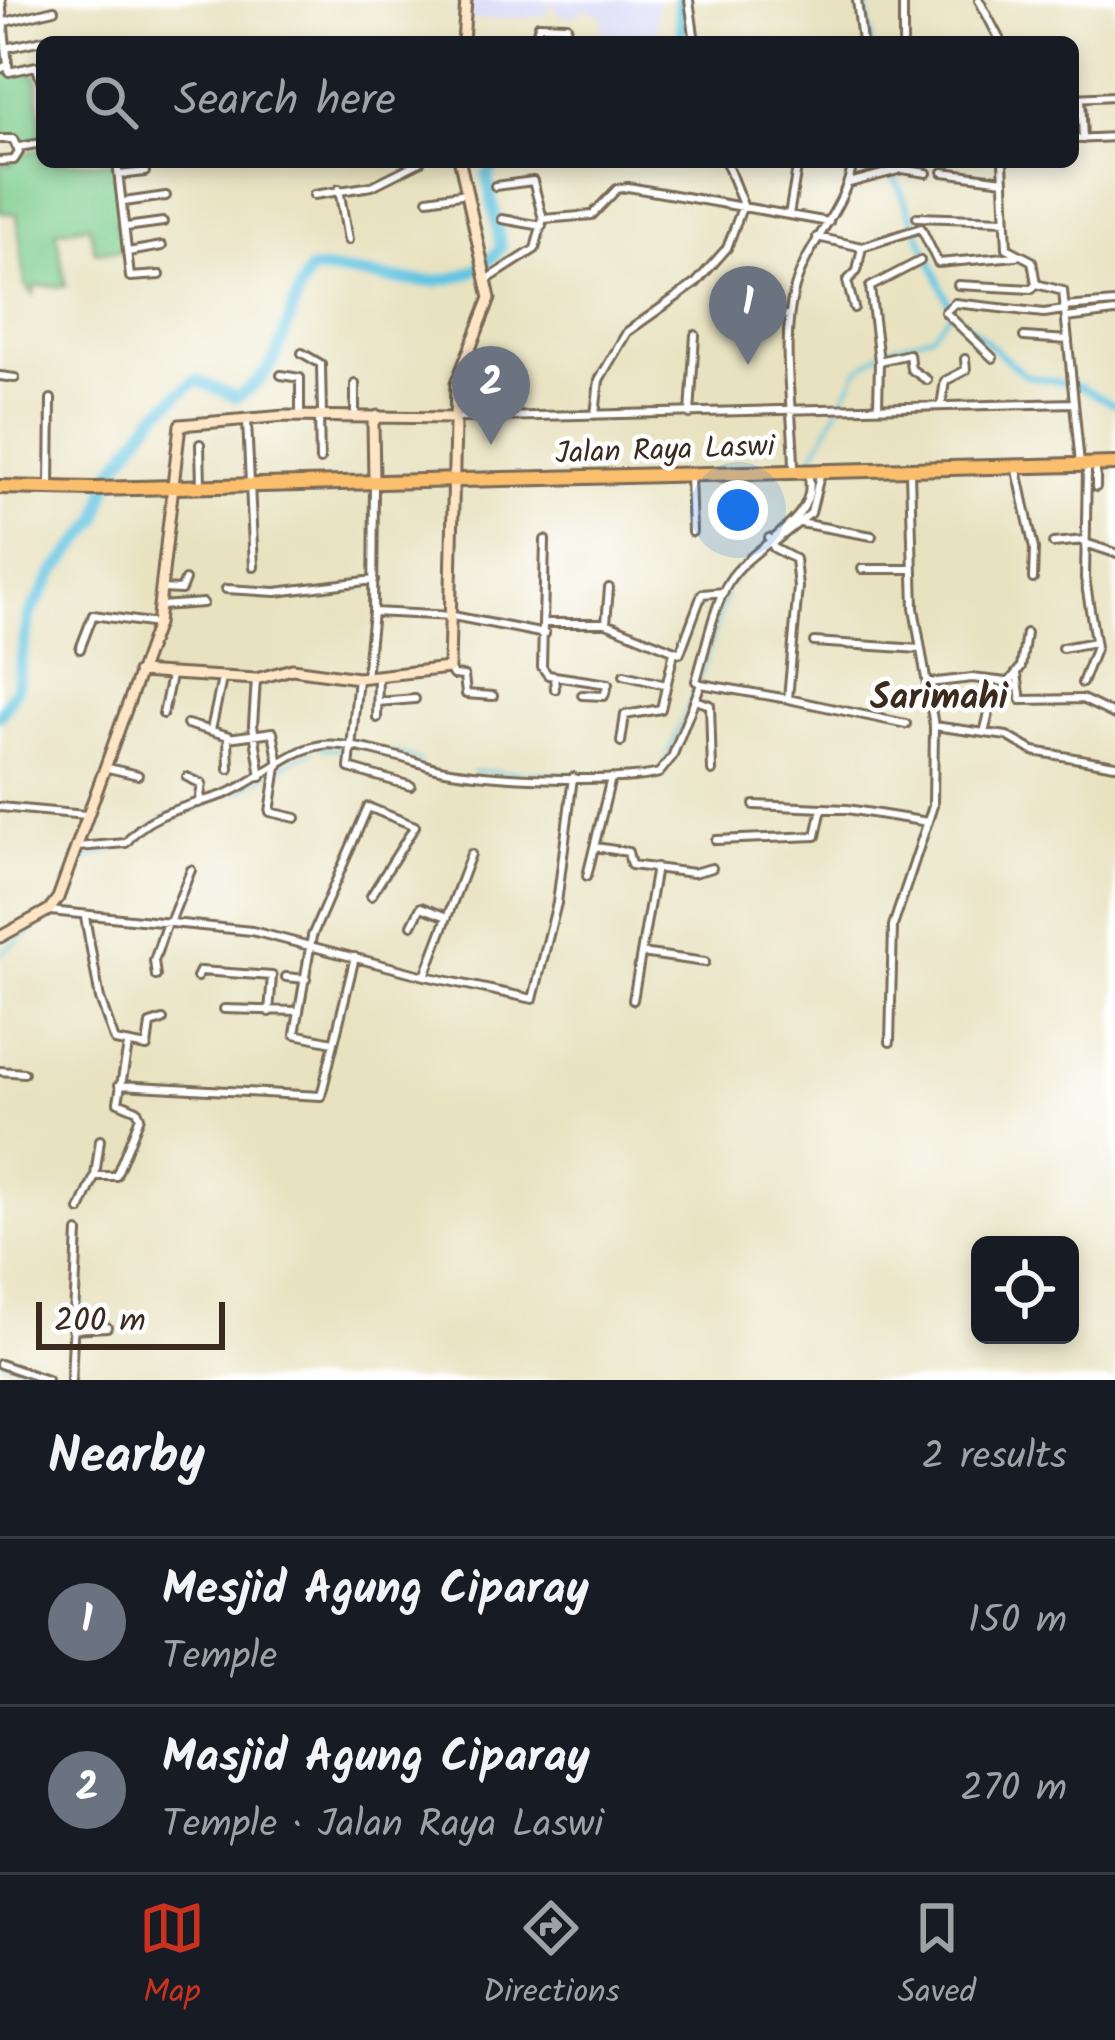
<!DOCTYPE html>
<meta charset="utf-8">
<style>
:root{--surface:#171b24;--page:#20242c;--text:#f1f3f6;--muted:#9ea1a6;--line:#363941;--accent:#c8321e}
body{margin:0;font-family:Kalam,sans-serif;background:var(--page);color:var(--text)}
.controls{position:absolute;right:36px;bottom:36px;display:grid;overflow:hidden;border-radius:18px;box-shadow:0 6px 18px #0003}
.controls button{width:108px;height:108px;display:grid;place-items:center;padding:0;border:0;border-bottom:3px solid var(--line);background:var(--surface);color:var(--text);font:60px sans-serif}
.scale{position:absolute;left:36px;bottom:30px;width:189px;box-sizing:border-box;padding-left:12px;border:6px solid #3b2a1e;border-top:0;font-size:33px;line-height:42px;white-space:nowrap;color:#3b2a1e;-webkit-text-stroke:9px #fff;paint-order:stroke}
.you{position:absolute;left:738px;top:510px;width:42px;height:42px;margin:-30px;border:9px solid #fff;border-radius:50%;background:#1a73e8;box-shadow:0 0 0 18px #1a73e833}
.badge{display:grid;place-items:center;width:78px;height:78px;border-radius:50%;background:var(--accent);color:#fff;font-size:39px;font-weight:700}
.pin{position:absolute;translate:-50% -99px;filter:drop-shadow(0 3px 6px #0008)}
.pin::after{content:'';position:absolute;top:63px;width:42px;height:36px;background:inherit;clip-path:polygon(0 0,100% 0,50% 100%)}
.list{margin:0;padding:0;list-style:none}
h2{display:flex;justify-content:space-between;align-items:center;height:156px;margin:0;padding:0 48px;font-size:51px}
h2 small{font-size:39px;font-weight:400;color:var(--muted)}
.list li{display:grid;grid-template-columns:78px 1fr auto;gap:36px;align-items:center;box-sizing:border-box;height:168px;padding:0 48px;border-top:3px solid var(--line)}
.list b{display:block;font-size:45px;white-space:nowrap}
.list p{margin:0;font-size:39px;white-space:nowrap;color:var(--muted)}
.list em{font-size:39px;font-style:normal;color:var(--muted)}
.icon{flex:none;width:66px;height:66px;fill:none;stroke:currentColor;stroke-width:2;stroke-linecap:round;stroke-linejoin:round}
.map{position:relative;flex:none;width:1115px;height:1380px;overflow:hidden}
.search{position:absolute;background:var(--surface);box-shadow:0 6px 18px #0003;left:36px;right:36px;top:36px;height:132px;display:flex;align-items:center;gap:30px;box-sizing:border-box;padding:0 42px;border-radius:18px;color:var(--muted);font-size:45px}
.sheet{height:492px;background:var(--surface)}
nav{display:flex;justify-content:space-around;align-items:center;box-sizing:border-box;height:168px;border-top:3px solid var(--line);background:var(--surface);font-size:33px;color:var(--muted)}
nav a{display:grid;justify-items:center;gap:6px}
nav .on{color:var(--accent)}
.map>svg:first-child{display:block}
.built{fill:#d7d7f8}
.green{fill:#7ecd8d;stroke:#5c7c56;stroke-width:3}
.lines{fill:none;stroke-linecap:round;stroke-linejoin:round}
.stream{stroke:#63c5e1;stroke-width:3}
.canal{stroke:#63c5e1;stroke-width:6}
.river{stroke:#63c5e1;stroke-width:12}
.street-casing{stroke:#786a57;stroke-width:12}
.secondary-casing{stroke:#786a57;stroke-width:15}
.primary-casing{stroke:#786a57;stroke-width:18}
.street{stroke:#fff;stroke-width:6}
.secondary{stroke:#fde5c5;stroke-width:9}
.primary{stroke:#fabe6d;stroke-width:12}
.labels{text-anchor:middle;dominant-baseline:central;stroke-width:9;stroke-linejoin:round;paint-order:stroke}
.street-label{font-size:30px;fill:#3b2a1e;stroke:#fff}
.quarter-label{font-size:36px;font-weight:bold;fill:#3b2a1e;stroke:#fff}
</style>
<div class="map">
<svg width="1115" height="1380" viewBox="0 0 1115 1380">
<rect width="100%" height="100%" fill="#fff"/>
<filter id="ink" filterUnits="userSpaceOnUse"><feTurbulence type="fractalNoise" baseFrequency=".00833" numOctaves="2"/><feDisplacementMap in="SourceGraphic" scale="24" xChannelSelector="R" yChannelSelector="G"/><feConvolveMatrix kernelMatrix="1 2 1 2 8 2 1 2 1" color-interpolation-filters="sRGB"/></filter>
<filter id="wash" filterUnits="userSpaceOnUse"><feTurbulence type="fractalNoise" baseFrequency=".004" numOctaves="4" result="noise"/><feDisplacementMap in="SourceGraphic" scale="48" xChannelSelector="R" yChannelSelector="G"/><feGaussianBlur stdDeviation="2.7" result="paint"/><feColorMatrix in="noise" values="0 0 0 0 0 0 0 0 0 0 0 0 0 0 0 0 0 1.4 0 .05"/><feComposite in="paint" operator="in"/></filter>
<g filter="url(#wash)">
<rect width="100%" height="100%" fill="#e8e2c0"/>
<path class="built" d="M471 0H658L655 40 603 37V15L584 9 576 16 558 15 557 5H548L547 16 470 20Z"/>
<path class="green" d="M5 70 37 75 42 140 22 144 3 135 0 71Z
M42 148V162H114L122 220 116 221 124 251H95L89 225 56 231 66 286H36L33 295 25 284 17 214 0 212V163L10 165 21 154Z"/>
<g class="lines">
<path class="stream" d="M813 466 814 454 858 370 886 348 931 335 952 311
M729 586 742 570
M698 683 726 595
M321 748 348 750
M393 752 422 762
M665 761 694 692
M473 771 613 775
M237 792 312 750
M163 818 205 804
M0 954 58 910 81 860 122 847
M0 1359 58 1380"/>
<path class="canal" d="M864 0 871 42
M888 162 952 311 1024 375 1078 386 1115 405"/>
<path class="river" d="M679 0 683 42
M0 715 16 689 29 616 54 573 98 520 111 473 156 414 196 380 236 397C287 372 283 315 310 270 371 268 455 308 501 247L487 176 496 162"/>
</g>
</g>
<g filter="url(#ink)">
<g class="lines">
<defs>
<path id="street" d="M689 0 695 42
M857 0 862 42
M979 0 1001 42
M5 22 54 10
M498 42 535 39 539 25 567 26
M903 42V0
M6 48 61 36
M8 65 9 72 36 66 42 82
M0 69 8 65 1 0
M1073 98 1115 96
M1081 98 1083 139
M0 139H13L19 152 14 160 0 161
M1073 139 1115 137
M19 147 42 143
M117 162 130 277 160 275
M1003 162 1007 248 1032 261 1036 284 1063 291 1080 464
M943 172 1004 180
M119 175 145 172
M849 183 902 169 927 173
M495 186 533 181 543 219
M339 189 348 240
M314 195 372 186 420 162
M428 199 467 193
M124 202 166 196
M789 215 798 162
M917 217 1005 220
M502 219 542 226
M126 227 163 222
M817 237 862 247 857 271 847 281 854 308
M862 247 921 228 938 263 1016 256
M128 252 162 246
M488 279 535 249 543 219 592 215 617 189 628 187 829 222
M958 285 1032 289 1036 284
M1064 307 1115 303
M945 312 955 303 1044 313 1064 310
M945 312 993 358
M733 315H788
M1066 318 1115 312
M1024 337 1068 340
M302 353 321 364 322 415
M879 361 870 287 920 261
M281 375 300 378V416
M0 376 15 378
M941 406 945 381 966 370 965 359
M878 407 879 361 909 354 911 369 927 380
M690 414 695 335
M319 415 320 460
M595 415 599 380 627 332 696 283 727 248 743 205 726 162
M355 416V384
M455 418 1073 403
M247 421 254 567
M200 444 201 486
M1017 470 1034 549 1033 579
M794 471C794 412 779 344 795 287 809 240 845 210 853 162
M690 476 692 532
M50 485 51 399
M1096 487V468
M800 523 872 536
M769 538 774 548 795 559 798 587 788 699 906 724
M545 540 542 667 548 675 608 684 604 696 582 695
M774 542 811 513 820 475
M1053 543 1085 540
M1085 543 1115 553
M862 569H911
M162 589 181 590 185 580
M226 589 276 592 374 580
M160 606 203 603
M373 612 453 616 545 634
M546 623H606L680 653 702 594 724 592
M606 623 609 588
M814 642 920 649
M1062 648 1095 642
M80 649 93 615 157 624
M449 668 453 675 464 676 466 694 493 696
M1017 674 1021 700 1082 699 1115 715
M624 675 666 685
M554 676 555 689
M366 677 373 612 374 483
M358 678 349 768 411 786
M256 679 253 725 261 777
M928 683 972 678 1007 682
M1082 683 1096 647 1085 578 1087 468
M701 684 788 699
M695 700 710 705 712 771
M378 702 415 699
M163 714 171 676
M377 718 378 676
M187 724 229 736
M934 726 1007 736 1033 751 1115 765
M211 730 222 679
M984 733 991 705 1021 667 1026 633
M621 742 625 715 661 709 674 652
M277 767 270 812 296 818
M108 768 138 775
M229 769 228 738 273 732 279 765
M187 777 202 784 199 803
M754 805 847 809 928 822
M0 807 86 815
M716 840 816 836 822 808
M77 847 126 843C146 813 191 806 223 795 257 783 287 750 322 745 345 741 405 758 429 766 466 779 621 784 659 773L672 757 701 684 696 681C706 649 712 610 729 581 751 545 822 521 808 474
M595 847 628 852 631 865 693 873 712 868
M587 876 611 778
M50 911 252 931 425 976 471 854
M85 917 100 999 115 1041 147 1047 150 1024 163 1020
M170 922 191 870
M412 925 421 907 447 917
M641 953 705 962
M156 976 154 961 167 922
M425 976 533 999 557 903 573 777
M197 977 200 971 272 976 269 1012
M286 977 306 979
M633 1000 656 867
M224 1009 299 1011
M333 1042 295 1034 312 936 368 807 415 826 371 896
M890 1042 893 926 933 806 934 726 914 608 910 472
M0 1071 24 1073
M119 1085 321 1096 355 957
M95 1176 100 1140
M80 1210 95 1176H116L140 1117 137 1110 118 1102 128 1046
M72 1329 107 1327
M0 1364 47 1380
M71 1380 78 1232"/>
<path id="secondary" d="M463 42 466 0
M374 480 373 423 378 416
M138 672 256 679 292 669 358 678 449 668 456 384 490 298 460 162
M0 937 49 910 58 898 157 624 180 425 285 416 455 418"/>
<path id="primary" d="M0 487 94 489 1115 464"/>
</defs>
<use href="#street" class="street-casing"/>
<use href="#secondary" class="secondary-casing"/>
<use href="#primary" class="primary-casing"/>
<use href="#street" class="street"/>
<use href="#secondary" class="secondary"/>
<use href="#primary" class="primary"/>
</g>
</g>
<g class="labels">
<g class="street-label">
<text transform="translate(665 451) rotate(-2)">Jalan Raya Laswi</text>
</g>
<g class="quarter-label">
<text x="939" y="698">Sarimahi</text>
</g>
</g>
</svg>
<div class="controls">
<button><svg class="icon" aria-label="locate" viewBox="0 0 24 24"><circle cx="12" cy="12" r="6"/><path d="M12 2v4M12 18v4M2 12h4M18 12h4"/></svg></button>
</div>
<div class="scale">200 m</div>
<div class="you"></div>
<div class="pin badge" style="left:748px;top:365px;background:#6b7280">1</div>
<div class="pin badge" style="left:491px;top:445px;background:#6b7280">2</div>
<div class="search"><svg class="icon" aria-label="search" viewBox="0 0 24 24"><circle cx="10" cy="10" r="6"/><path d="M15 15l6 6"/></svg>Search here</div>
</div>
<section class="sheet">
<h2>Nearby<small>2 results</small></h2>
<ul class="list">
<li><span class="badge" style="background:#6b7280">1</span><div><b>Mesjid Agung Ciparay</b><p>Temple</p></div><em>150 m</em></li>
<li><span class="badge" style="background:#6b7280">2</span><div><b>Masjid Agung Ciparay</b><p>Temple · Jalan Raya Laswi</p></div><em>270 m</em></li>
</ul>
</section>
<nav>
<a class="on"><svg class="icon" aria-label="map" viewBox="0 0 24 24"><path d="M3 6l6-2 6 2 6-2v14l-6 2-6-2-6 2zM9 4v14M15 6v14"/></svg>Map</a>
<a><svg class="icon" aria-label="directions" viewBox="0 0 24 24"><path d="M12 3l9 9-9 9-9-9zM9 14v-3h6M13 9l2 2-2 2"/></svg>Directions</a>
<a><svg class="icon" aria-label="saved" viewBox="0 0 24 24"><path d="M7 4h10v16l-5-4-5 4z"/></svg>Saved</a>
</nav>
